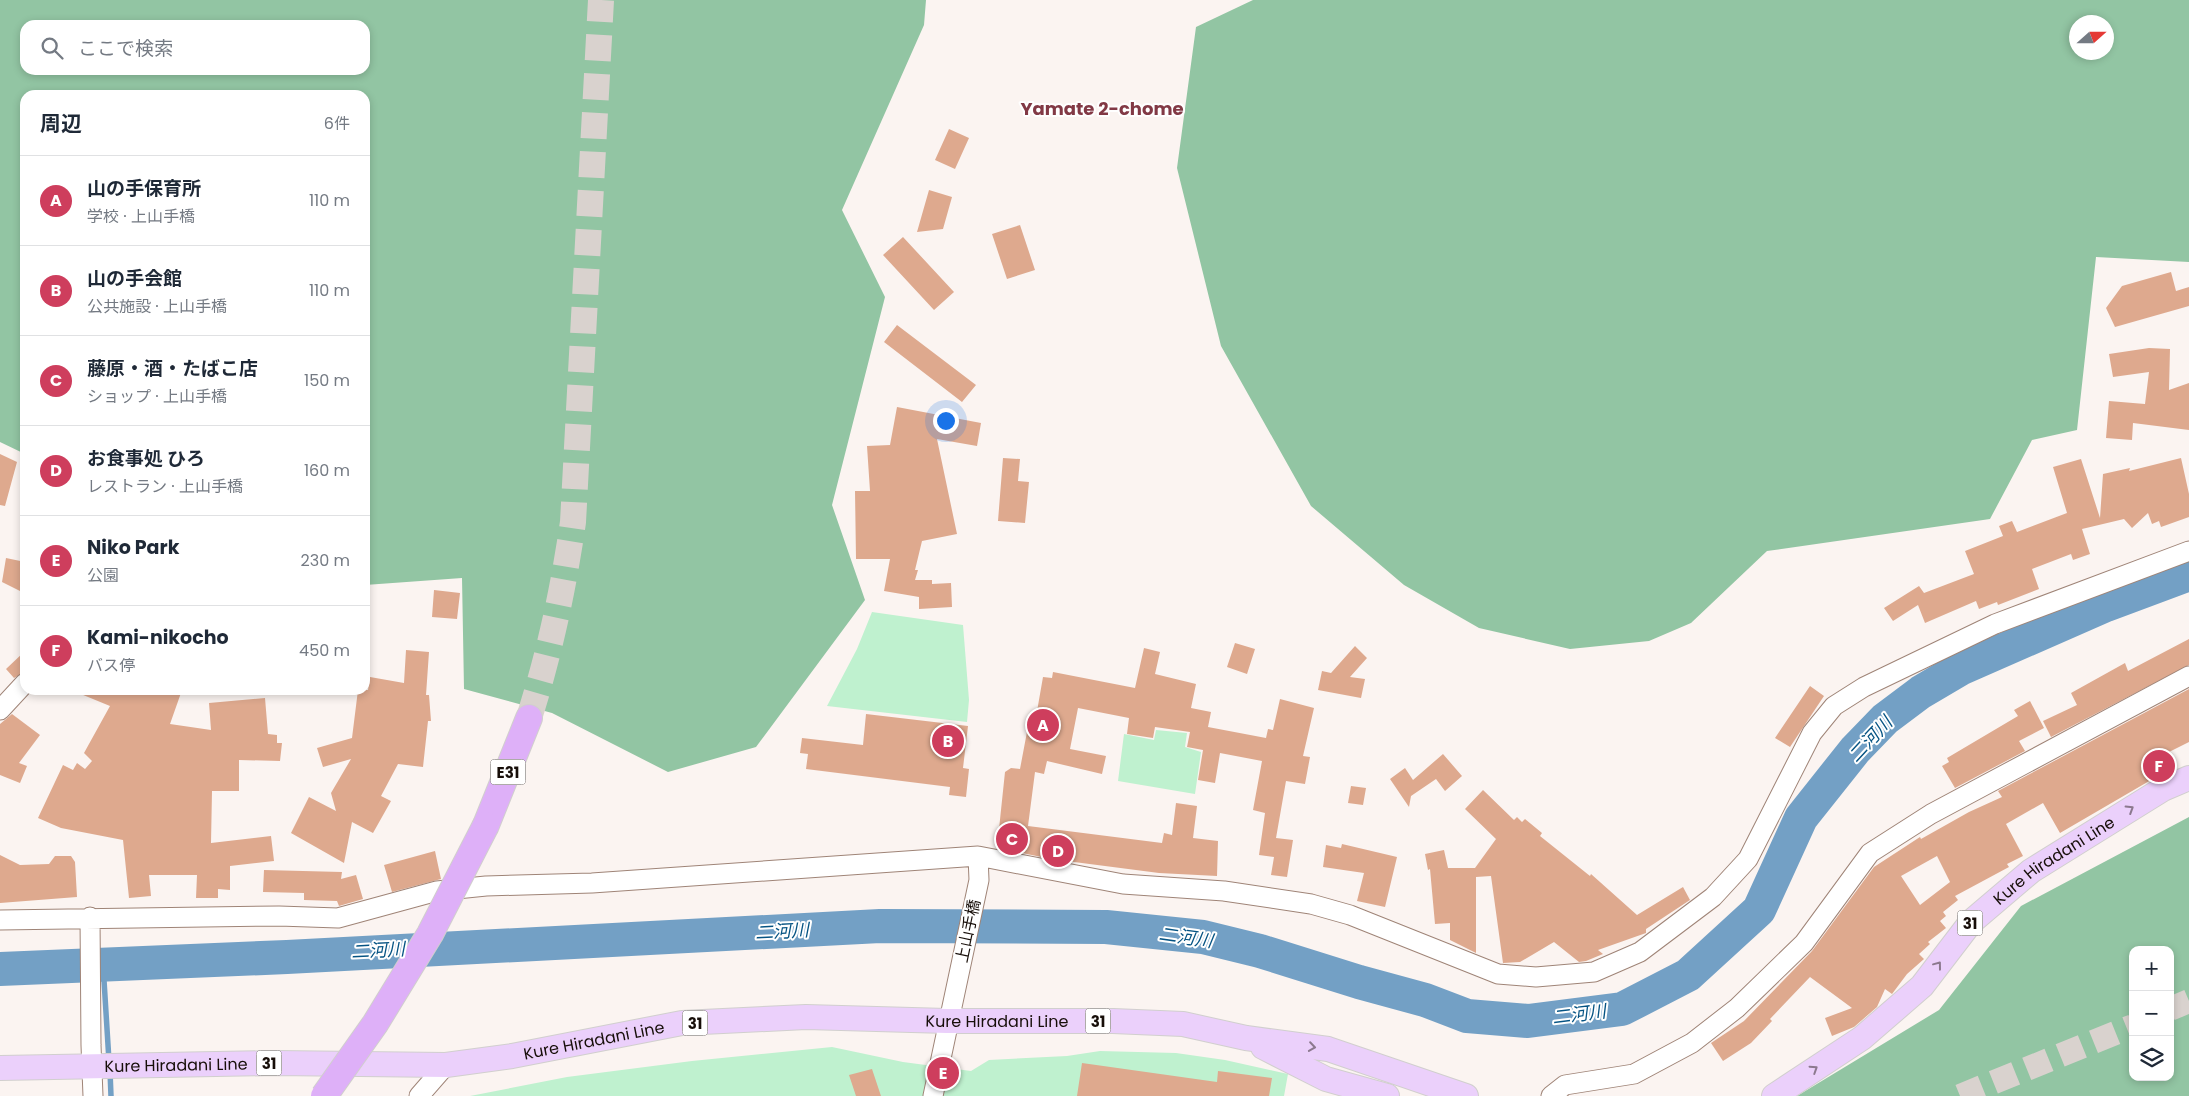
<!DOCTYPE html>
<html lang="ja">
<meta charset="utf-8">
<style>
:root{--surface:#fff;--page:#f6f6f7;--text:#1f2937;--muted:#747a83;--line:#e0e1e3;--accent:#ce3e5d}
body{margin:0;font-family:Poppins,"Noto Sans JP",sans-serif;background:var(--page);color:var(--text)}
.controls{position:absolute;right:15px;bottom:15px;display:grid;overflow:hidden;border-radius:10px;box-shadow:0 2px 8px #0003}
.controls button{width:45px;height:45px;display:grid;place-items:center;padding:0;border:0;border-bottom:1px solid var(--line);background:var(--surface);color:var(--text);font:25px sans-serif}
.compass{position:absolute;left:2069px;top:15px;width:45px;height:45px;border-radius:50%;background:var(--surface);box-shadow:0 2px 8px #0003;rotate:69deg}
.you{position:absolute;left:945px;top:420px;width:18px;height:18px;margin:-12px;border:4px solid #fff;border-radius:50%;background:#1a73e8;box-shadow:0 0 0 8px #1a73e833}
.badge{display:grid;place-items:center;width:32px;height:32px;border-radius:50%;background:var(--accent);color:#fff;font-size:16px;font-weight:700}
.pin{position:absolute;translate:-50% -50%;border:2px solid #fff;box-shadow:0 1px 5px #0006}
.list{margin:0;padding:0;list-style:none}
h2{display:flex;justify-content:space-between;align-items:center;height:65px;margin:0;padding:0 20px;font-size:21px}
h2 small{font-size:16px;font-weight:400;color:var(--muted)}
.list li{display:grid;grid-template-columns:32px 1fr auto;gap:15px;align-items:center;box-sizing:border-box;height:90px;padding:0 20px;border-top:1px solid var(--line)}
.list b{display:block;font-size:19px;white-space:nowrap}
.list p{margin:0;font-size:16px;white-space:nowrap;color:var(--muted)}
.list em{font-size:16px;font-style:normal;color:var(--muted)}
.icon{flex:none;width:28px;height:28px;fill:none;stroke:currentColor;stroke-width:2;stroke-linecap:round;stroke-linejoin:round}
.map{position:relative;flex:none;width:2189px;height:1096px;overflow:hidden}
.search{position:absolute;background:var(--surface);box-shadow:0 2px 8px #0003;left:20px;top:20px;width:350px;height:55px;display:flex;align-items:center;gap:12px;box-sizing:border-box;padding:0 18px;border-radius:15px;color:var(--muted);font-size:19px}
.panel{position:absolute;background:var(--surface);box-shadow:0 2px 8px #0003;left:20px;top:90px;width:350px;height:605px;border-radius:15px}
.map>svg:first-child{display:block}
.green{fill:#bff1cf}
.forest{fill:#92c5a3;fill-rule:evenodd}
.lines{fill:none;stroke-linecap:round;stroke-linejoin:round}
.stream{stroke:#73a0c5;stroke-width:5.5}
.river{stroke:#73a0c5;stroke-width:34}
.building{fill:#dea98e;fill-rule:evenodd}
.major-tunnel{stroke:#d9d2ce;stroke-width:24;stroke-dasharray:24 12;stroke-linecap:butt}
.highway-tunnel{stroke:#d9d2ce;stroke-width:26;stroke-dasharray:26 13;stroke-linecap:butt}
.minor-casing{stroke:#9f8477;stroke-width:21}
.major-casing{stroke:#d1cfce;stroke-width:26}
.highway-casing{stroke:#d1cfce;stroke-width:28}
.minor{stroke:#fff;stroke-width:19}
.major{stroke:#ebd0fb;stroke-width:24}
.highway{stroke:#deb0f8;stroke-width:26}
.highway-bridge-casing{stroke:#d1cfce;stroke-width:28;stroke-linecap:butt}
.highway-bridge{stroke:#deb0f8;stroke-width:26}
.oneway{stroke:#8c798e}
.labels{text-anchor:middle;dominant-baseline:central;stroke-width:4;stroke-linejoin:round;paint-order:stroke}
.shield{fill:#fff;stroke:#5d5653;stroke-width:1}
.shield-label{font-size:15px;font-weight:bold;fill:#170e09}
.street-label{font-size:16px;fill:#170e09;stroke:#fff}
.neighbourhood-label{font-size:18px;font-weight:bold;fill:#823945;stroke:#fff}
.water-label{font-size:18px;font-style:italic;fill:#055383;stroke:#fff}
</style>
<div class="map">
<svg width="2189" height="1096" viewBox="0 0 2189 1096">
<rect width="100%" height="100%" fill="#fbf4f1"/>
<path class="green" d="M872 612 963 625 969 700 967 722 827 706 857 649Z
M1156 730 1187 733 1185 747 1201 752 1195 794 1118 781 1124 734 1154 740Z
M832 1047 903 1062 971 1071 989 1060 1067 1056 1100 1051 1176 1053 1225 1060 1288 1074 1284 1096H470L567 1077 692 1061Z"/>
<path class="forest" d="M0 0H926L924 25 842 210 885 297 832 505 865 600 756 747 668 772 552 713 464 689 462 578 365 585V95H25V454L0 442ZM25 25H365V70H25Z
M1253 0H2189V262L2096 257 2077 430 2032 440 1990 519 1767 551 1691 623 1649 641 1570 649 1479 628 1404 585 1311 506 1221 346 1177 168 1196 27ZM2076 22H2106V52H2076Z
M2189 817V1096H1797L1939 1010 2021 906ZM2133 950H2170V1077H2133Z"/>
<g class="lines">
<path class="stream" d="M103 964 109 1061
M110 1071 111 1096"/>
<path class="river" d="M0 969 287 957 880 926 1106 927 1203 937 1260 951 1359 982 1425 1000 1467 1016 1528 1021 1622 1009 1688 975 1759 910 1801 818 1855 750 1885 719 1921 692 1960 669 2106 605 2189 574"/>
</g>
<path class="building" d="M949 129 969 138 955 169 935 160Z
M929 190 952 197 943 229 917 232Z
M1020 225 1035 270 1007 279 992 234Z
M903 237 954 292 934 310 883 255Z
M2171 272 2176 291 2189 287V306L2115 327 2106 308 2122 286Z
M897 325 976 385 962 402 884 342Z
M2149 348 2170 349 2169 390 2189 383V430L2133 423 2132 440 2106 438 2109 401 2145 404 2149 372 2113 377 2109 354Z
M897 407 981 423 977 446 937 439 957 534 922 541 915 570H918L915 580H932V584L951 583 952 607 919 609V597L884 591 890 559H856L855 491H870L867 446 890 445Z
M0 454 17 462 5 506 0 505Z
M1003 458 1020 459 1018 481 1029 482 1025 523 998 521Z
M2181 458 2189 494V517L2161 527 2159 521 2152 524 2148 513 2132 528 2124 519 2082 529 2090 554 2073 560 2071 554 2032 569 2039 589 1998 605 1997 602 1979 609 1976 601 1925 623 1918 605 1893 621 1884 608 1919 586 1924 593 1974 574 1965 551 2003 536 1999 526 2012 521 2017 532 2067 513 2053 467 2081 459 2100 518 2103 474 2130 468 2129 471Z
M6 558 25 562 20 591 2 582Z
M434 590 460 593 457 619 432 617Z
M2189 639V665L2051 737 2043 721 2077 705 2071 693 2125 663 2128 671Z
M1235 643 1255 649 1247 674 1227 667Z
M1355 646 1367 658 1350 677 1365 679 1361 698 1318 690 1322 671 1331 673Z
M1144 648 1160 652 1155 674 1196 684 1191 708 1211 712 1208 727 1266 738 1268 729 1273 730 1280 699 1314 708 1303 756 1310 757 1305 784 1286 781 1276 838 1293 840 1287 877 1271 875 1274 857 1259 855 1265 813 1253 810 1262 761 1220 753 1215 783 1198 780 1203 750 1187 747 1190 732 1155 727 1153 738 1127 734 1129 718 1078 708 1070 749 1106 756 1102 774 1047 761 1044 774 1035 772 1028 826 1162 843 1164 833 1172 835 1176 803 1197 806 1193 838 1218 841 1217 876 1159 873 1051 859 997 848 1005 772 1011 768 1020 769 1030 716 1036 717 1043 677 1052 678 1053 672 1135 688Z
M406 650 429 652 426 695H429L431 721H428L423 767 398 764 381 796 391 801 373 833 352 822 344 863 291 833 309 797 336 811 331 793 351 759 323 767 317 748 352 738 358 690H368L370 677 404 683Z
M25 651V672L14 678 6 669Z
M1810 686 1824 696 1790 747 1775 738Z
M2189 689V742L2155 759 2163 773 2060 833 2043 803 2006 824 2023 856 2007 864 2009 867 1955 896 1958 900 1943 912 1946 916 1940 921 1946 928 1928 942 1930 944 1919 954 1924 959 1907 974 1892 994 1885 989 1877 1007 1854 1027 1832 1036 1825 1018 1852 1008 1810 977 1770 1019 1772 1021 1751 1043 1723 1061 1711 1043 1744 1021 1812 951 1874 867 1920 837 1921 839 1969 812 2002 797 1998 791ZM1937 856 1950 882 1920 905 1901 876Z
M71 690H182L170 724 211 730 209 703 265 698 268 734 277 735V743H282L280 761 239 760V791H212L211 843 271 836 274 861 230 866V890L218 889V898H196L197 875H149L151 896 129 898 123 840 61 828 38 818 63 765 73 770 77 763 85 769 92 761 84 753 110 706Z
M2030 701 2044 728 2019 741 2025 751 1955 788 1942 766 1949 762 1947 758 2018 716 2014 710Z
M12 714 40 735 19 763 27 766 20 783 0 775V724Z
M866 714 968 726 963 768 969 769 966 797 949 795 950 787 806 769 808 754 800 753 802 738 863 745Z
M1443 754 1462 776 1445 791 1436 779 1411 796 1409 807 1390 779 1405 768 1413 780Z
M1351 786 1366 788 1363 805 1348 803Z
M1483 790 1514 820 1517 817 1522 822 1525 819 1542 833 1540 836 1590 876 1591 874 1637 915 1683 887 1690 900 1646 929V933L1598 950 1603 954 1586 961 1579 962 1554 942 1520 962 1503 963 1491 876 1476 877V953L1450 940V923L1435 924 1430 869 1428 870 1425 854 1444 850 1448 868H1475L1496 839 1465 809Z
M1342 844 1397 857 1385 907 1357 901 1364 873 1323 867 1326 845 1341 848Z
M435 851 441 879 392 892 384 865Z
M0 855 20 865 49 864 55 856H71L75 862 77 897 0 903Z
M264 870 342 872 341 879 356 875 363 899 339 906 337 901 304 900V893L263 892Z
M1082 1063 1217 1082 1218 1071 1272 1078 1269 1096H1077Z
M872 1069 881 1096H856L849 1075Z"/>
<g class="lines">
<path class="major-tunnel" d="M2170 1009 2189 1001
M1960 1096 2133 1026"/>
<path class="highway-tunnel" d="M529 718C550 651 563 591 573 522L601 0"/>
<defs>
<path id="minor" d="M0 710 25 683
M90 917 91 1045 93 1096
M0 920 279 916 338 918 437 891 486 886 592 883 978 856 1123 884 1224 891 1311 904 1350 915 1498 974 1536 977 1594 972 1640 952 1713 897 1748 859 1812 733 1834 706 1864 687 1995 624 2189 551
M419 1096 446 1065
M933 1096 979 880 978 856
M1551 1096 1565 1085 1634 1074 1692 1043 1737 1008 1804 943 1870 853 1931 814 2189 676"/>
<g id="major">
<path d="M1263 1047 1326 1079 1387 1096"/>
<path id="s1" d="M0 1068 275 1063 446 1065 512 1056 682 1023 806 1017 947 1021H1113L1183 1024 1246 1038 1328 1049 1466 1096"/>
<path id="s2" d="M1774 1096 1862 1038 1922 986 1971 922 2031 871 2163 789 2189 778"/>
</g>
<path id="highway" d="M486 825 529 718"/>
</defs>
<use href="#minor" class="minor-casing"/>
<use href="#major" class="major-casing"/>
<use href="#highway" class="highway-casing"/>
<use href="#minor" class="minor"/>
<use href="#major" class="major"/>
<use href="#highway" class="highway"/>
<defs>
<path id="highway-bridge" d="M324 1096 375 1024 430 934 486 825"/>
</defs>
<use href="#highway-bridge" class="highway-bridge-casing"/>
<use href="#highway-bridge" class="highway-bridge"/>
</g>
<defs><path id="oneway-chevron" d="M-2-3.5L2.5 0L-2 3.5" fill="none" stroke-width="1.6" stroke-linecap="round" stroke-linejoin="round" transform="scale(1.25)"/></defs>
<g class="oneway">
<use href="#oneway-chevron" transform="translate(2130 809) rotate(-32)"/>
<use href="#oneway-chevron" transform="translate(1938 965) rotate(-53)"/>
<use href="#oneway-chevron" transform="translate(1312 1047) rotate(8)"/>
<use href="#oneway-chevron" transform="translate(1814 1069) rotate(-33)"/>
</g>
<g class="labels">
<g class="shield">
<rect x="490.5" y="759.5" width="35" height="25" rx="4"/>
<rect x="1957.5" y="910.5" width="25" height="25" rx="4"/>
<rect x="1085.5" y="1008.5" width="25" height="25" rx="4"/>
<rect x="682.5" y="1010.5" width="25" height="25" rx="4"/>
<rect x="256.5" y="1050.5" width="25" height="25" rx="4"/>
</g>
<g class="shield-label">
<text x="508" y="772">E31</text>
<text x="1970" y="923">31</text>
<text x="1098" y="1021">31</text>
<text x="695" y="1023">31</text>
<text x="269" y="1063">31</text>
</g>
<g class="street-label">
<text stroke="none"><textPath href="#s2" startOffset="369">Kure Hiradani Line</textPath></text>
<text transform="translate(968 931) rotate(-78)">上山手橋</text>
<text stroke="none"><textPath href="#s1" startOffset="1001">Kure Hiradani Line</textPath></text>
<text stroke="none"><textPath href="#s1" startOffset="596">Kure Hiradani Line</textPath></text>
<text stroke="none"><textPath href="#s1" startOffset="176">Kure Hiradani Line</textPath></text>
</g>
<g class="neighbourhood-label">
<text x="1102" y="108">Yamate 2-chome</text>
</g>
<g class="water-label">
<text transform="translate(1870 739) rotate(-47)">二河川</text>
<text transform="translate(782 931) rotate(-3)">二河川</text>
<text transform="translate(1186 937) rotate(8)">二河川</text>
<text transform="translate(378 950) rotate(-3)">二河川</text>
<text transform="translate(1579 1014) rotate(-7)">二河川</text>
</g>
</g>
</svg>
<div class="controls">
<button>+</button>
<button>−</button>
<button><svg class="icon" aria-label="layers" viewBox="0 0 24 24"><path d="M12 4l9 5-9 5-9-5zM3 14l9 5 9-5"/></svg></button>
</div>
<svg class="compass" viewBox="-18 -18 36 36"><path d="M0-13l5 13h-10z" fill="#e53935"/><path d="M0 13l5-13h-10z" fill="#747a83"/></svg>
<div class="you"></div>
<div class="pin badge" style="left:1043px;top:725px">A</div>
<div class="pin badge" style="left:948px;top:741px">B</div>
<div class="pin badge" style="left:1012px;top:839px">C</div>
<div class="pin badge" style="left:1058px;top:851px">D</div>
<div class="pin badge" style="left:943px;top:1073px">E</div>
<div class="pin badge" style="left:2159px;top:766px">F</div>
<div class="search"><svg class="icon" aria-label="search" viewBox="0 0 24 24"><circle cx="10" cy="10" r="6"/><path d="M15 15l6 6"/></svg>ここで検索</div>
<section class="panel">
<h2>周辺<small>6件</small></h2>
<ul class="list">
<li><span class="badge">A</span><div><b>山の手保育所</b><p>学校 · 上山手橋</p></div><em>110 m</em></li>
<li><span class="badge">B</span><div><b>山の手会館</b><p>公共施設 · 上山手橋</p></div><em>110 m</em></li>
<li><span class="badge">C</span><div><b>藤原・酒・たばこ店</b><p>ショップ · 上山手橋</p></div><em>150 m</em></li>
<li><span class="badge">D</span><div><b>お食事処 ひろ</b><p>レストラン · 上山手橋</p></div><em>160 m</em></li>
<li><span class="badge">E</span><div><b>Niko Park</b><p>公園</p></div><em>230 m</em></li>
<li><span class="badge">F</span><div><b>Kami-nikocho</b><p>バス停</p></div><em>450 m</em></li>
</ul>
</section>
</div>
